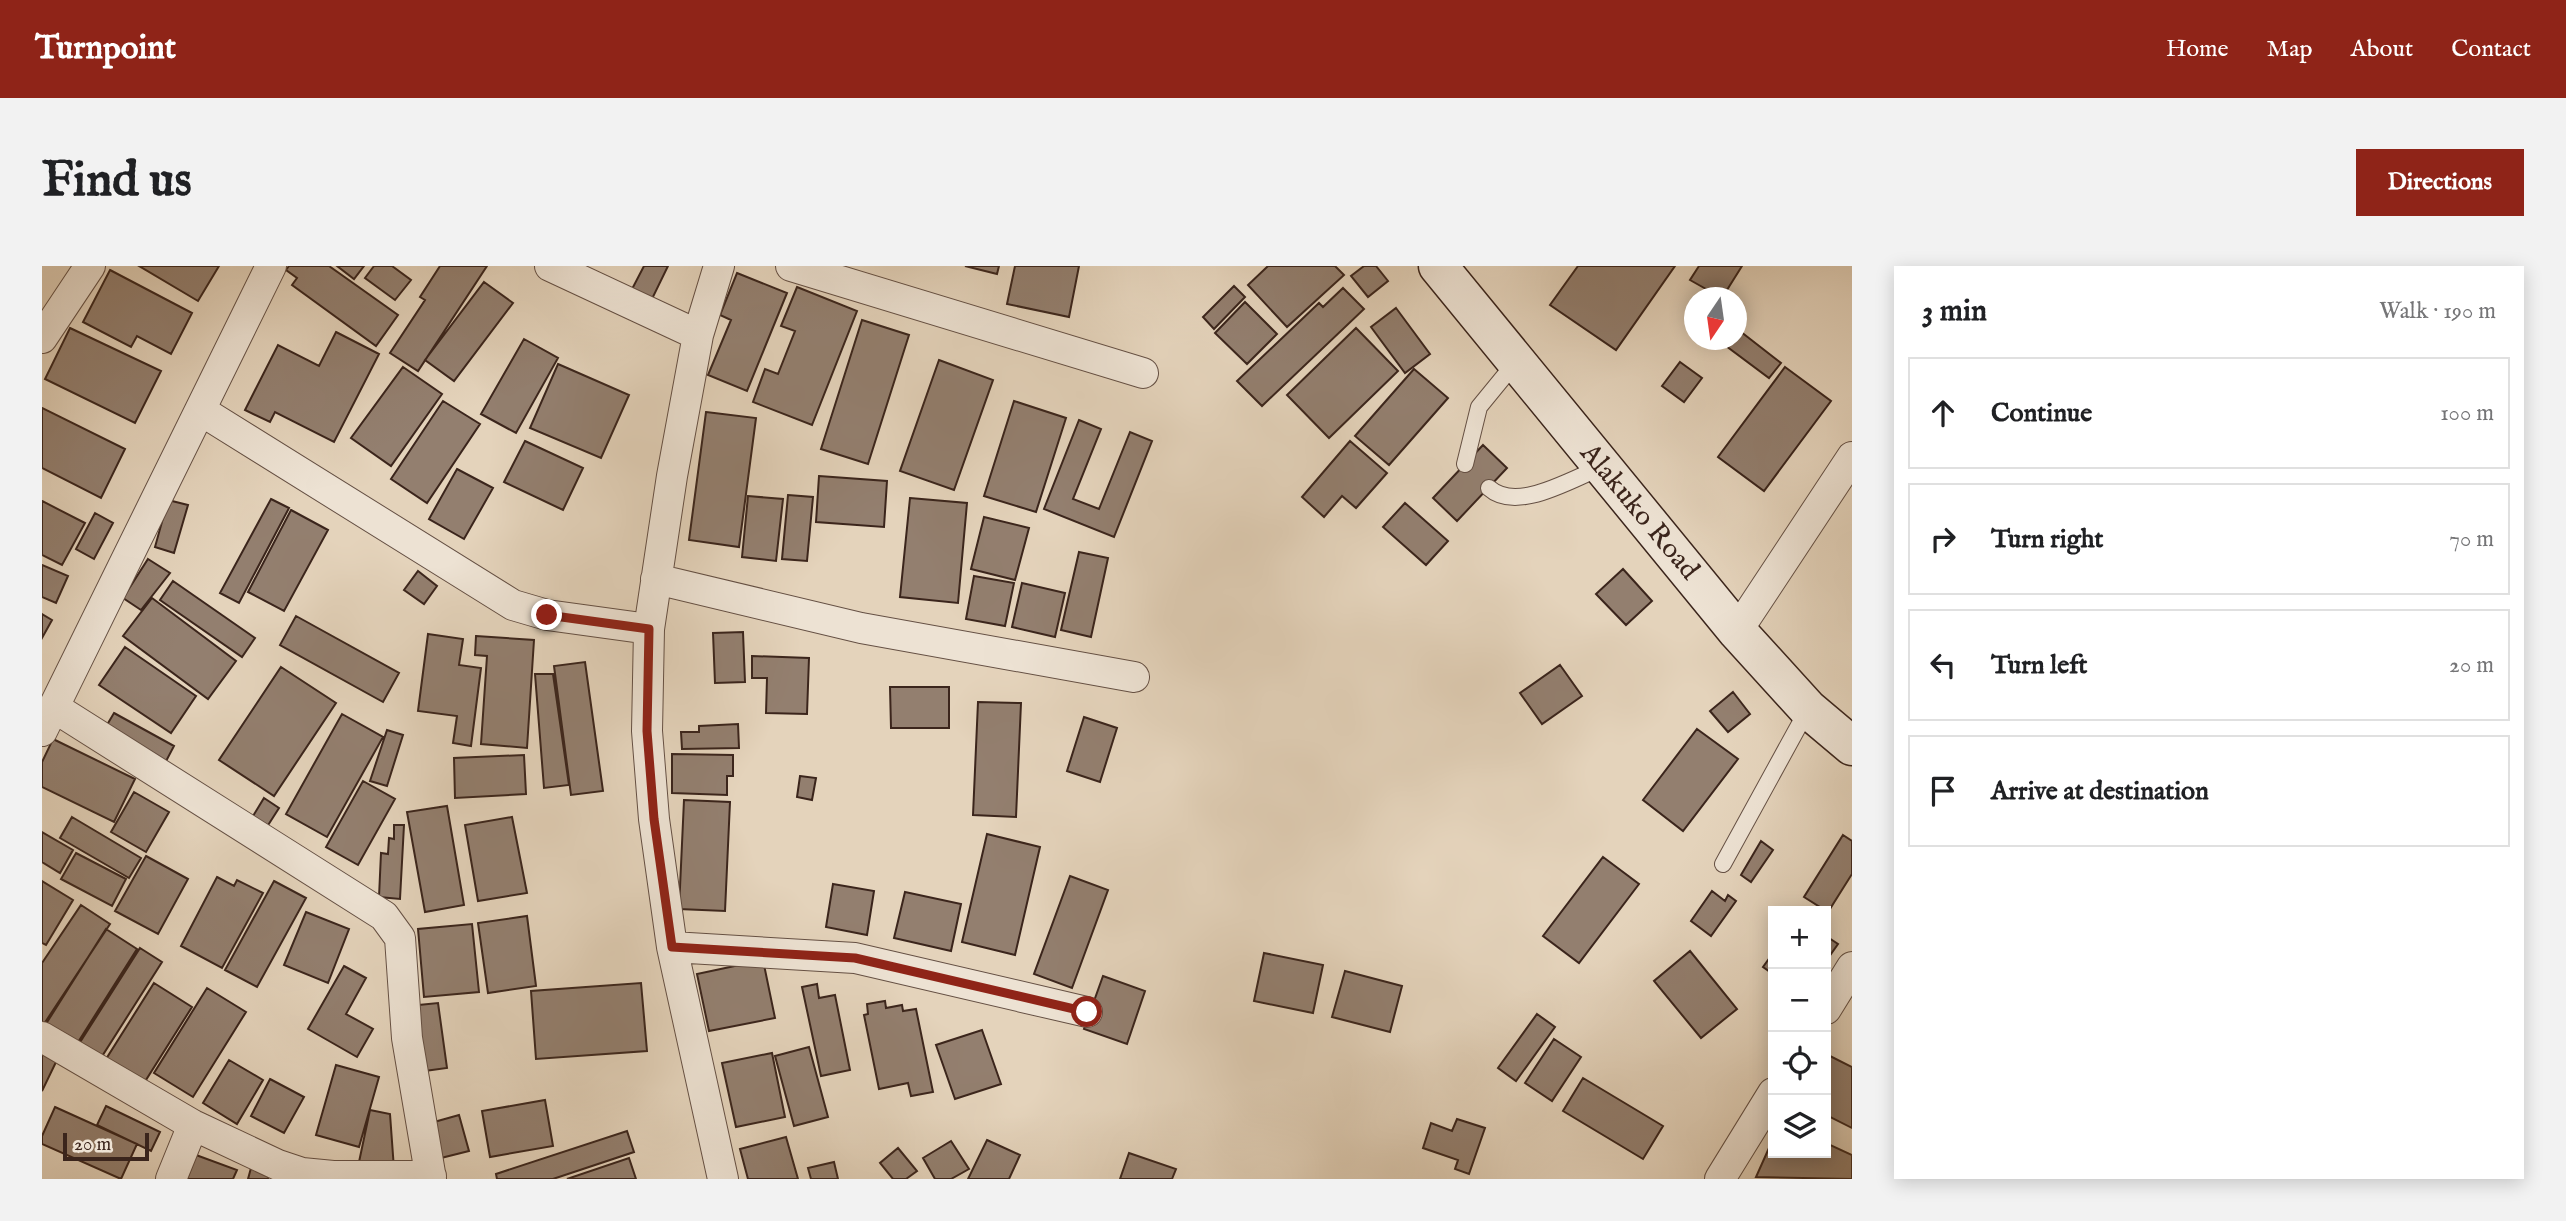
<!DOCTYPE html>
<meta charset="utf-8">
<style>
:root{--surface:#fff;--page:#f2f2f2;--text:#202124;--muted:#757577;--line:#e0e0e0;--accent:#8f2418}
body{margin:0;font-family:"IM FELL English",serif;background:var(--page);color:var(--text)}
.controls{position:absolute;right:21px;bottom:21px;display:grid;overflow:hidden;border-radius:0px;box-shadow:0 4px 18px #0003}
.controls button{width:63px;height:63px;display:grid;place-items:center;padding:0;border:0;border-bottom:2px solid var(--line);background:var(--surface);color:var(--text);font:35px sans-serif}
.compass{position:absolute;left:1642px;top:21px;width:63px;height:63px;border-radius:50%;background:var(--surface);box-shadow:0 4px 18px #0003;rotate:193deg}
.scale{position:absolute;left:21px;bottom:18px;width:86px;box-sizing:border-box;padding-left:7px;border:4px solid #3b251c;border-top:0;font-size:19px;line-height:24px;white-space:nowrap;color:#3b251c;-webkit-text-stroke:5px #ede2d3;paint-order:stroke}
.stop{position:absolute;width:21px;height:21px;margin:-16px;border:5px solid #8f2418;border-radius:50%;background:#fff}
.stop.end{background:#8f2418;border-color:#fff;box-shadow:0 2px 7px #0008}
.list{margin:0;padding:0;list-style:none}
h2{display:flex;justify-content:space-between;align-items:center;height:91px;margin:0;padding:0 28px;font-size:30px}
h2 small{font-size:23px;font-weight:400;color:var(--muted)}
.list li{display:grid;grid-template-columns:46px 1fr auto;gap:21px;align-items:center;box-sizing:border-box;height:112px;margin:0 14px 14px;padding:0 14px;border:2px solid var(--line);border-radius:0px}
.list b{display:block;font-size:26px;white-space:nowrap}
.list em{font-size:23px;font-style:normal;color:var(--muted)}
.icon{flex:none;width:38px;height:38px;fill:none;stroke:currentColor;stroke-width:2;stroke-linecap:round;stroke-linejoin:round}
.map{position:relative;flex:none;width:1810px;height:913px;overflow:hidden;border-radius:0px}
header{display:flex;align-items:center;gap:42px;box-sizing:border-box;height:98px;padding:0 35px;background:var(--accent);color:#fff}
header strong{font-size:33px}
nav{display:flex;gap:38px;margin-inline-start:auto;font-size:24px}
.intro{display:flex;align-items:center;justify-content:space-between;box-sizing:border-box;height:168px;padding:0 42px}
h1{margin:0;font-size:49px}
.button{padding:18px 32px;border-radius:0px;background:var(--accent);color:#fff;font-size:24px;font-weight:700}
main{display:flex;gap:42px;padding:0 42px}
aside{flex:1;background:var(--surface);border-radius:0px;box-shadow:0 4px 18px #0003}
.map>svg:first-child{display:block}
.building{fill:#937f6f;stroke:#3b251c;stroke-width:2}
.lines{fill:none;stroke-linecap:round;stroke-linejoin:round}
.lane-casing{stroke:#655044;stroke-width:18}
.street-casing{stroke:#655044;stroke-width:32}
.secondary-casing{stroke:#3b251c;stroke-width:41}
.lane{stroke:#ede2d3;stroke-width:16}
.street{stroke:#ede2d3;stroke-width:30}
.secondary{stroke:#ede2d3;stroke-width:38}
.route{stroke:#8f2418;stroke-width:9}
.labels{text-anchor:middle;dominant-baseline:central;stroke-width:7;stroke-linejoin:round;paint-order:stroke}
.street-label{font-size:28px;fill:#3b251c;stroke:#ede2d3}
</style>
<header>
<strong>Turnpoint</strong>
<nav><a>Home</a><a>Map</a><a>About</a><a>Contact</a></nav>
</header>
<div class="intro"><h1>Find us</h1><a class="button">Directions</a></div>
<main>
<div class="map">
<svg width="1810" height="913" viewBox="0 0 1810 913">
<rect width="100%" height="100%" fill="#e4d3bb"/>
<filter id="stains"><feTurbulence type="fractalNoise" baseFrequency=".00286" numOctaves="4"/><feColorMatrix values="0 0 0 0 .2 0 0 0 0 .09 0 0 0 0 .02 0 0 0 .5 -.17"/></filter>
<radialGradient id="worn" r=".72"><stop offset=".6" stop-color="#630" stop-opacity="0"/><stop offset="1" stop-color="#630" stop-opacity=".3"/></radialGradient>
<path class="building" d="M97 0H177L156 35Z
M247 0H287L356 49 334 80 250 19 255 12 244 4Z
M295 0H322L312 13Z
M332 0H350L369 14 353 34 323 12Z
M398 0H445L376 105 348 87 383 34 378 31Z
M602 0H626L609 35 589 25Z
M923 0H957L955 8Z
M973 0H1037L1027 51 965 38Z
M1226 0H1293L1302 9 1245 61 1206 19Z
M1322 0H1334L1346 15 1326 31 1309 10Z
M1536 0H1633L1574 84 1508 39Z
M1657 0H1700L1680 32 1648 14Z
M68 4 150 47 129 88 95 70 89 81 41 56Z
M695 7 745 27 705 125 666 109 689 54 678 49Z
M442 16 471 37 412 115 383 94Z
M1192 20 1203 31 1172 63 1161 51Z
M755 21 815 45 770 159 711 136 723 103 736 108 753 65 739 60Z
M1301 22 1322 43 1220 140 1195 115 1277 37 1281 41Z
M1203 36 1235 68 1205 98 1173 67Z
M1354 42 1388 88 1363 107 1329 61Z
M820 54 867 69 826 198 779 183Z
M28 62 119 105 93 157 3 113Z
M1314 62 1356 105 1287 172 1245 129Z
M1694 62 1739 97 1727 112 1676 74H1694Z
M294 66 337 88 292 176 233 146 228 156 203 144 236 79 277 100Z
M482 73 516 92 474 167 439 148Z
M897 94 951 114 912 224 858 205Z
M1638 96 1660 112 1642 136 1620 120Z
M516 98 587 129 559 192 488 162Z
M361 101 400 128 349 200 309 172Z
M1743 101 1789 135 1722 225 1676 191Z
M1372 103 1406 132 1347 199 1313 170Z
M401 135 438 158 385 237 349 213Z
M972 135 1024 152 994 246 942 230Z
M0 142 83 183 59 232 0 202Z
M664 146 714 152 697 281 647 274Z
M1037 154 1059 163 1031 233 1057 243 1088 166 1110 175 1072 271 1002 243Z
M483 175 541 202 521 244 462 216Z
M1308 175 1345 207 1314 242 1300 230 1282 251 1260 231Z
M1441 179 1465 202 1415 255 1391 232Z
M415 203 451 222 422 273 387 253Z
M777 210 845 215 842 261 774 256Z
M746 229 771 231 765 295 740 293Z
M706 230 741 233 734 295 700 291Z
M868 232 925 237 916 337 858 331Z
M229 233 247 242 197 337 178 327Z
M126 234 146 239 132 287 113 281Z
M0 235 43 257 20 299 0 289Z
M1363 237 1406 275 1384 299 1341 261Z
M249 244 286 264 242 345 206 326Z
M53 247 71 257 52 293 34 283Z
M942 251 987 262 973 314 929 303Z
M1037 286 1066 292 1049 371 1019 364Z
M106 293 128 307 99 344 81 332Z
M0 299 26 310 14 337 0 331Z
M1581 303 1610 335 1584 359 1554 328Z
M376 305 395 320 382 338 362 324Z
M932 310 972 317 963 360 924 353Z
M131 315 213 372 200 391 118 334Z
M980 317 1023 327 1013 371 970 361Z
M110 332 194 395 166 433 81 370Z
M0 348 10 354 0 372Z
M254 350 357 407 341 436 238 379Z
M701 366 703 416 673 417 671 367Z
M386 368 421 373 417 399 439 402 429 480 411 477 415 450 376 445Z
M434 370 492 374 485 482 439 478 445 390 433 389Z
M83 381 154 430 129 467 57 419Z
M710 390 767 392 765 448 724 447 725 412H710Z
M543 396 561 525 529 529 512 400Z
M1518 399 1540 430 1500 458 1478 427Z
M239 401 294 437 232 530 177 494Z
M493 408H511L527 519 502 522Z
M848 421H907V462H849Z
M1691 426 1708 448 1686 466 1668 445Z
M936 436 979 437 974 551 931 549Z
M72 447 132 480 122 499 62 464Z
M300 448 341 471 285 571 244 548Z
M1042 451 1075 462 1058 516 1025 505Z
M696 458 697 482 640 483 639 466H657V460Z
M1655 463 1696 493 1641 565 1601 534Z
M345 464 361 469 345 520 328 515Z
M11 473 93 513 72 556 0 521V496Z
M630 488 691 489V510H685V529L630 527Z
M482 489 484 528 413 532 412 492Z
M758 510 774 512 770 534 755 531Z
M321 515 353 533 316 599 284 581Z
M92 526 127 546 104 586 69 566Z
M222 532 237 542 223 564 208 555Z
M642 534 688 536 683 645 637 643Z
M405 540 422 639 383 646 365 546Z
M30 551 99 592 87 612 18 572Z
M470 551 485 627 436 635 423 559Z
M352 559H362L358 633 337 631 339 587 346 588 347 572 352 573Z
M0 566 31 584 18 607 0 596Z
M945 568 998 581 973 689 920 676Z
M1801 569 1810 575V608L1786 646 1762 631Z
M1719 575 1731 584 1709 616 1699 609Z
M34 587 84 613 70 640 19 613Z
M104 590 146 613 116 668 73 645Z
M1561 591 1597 618 1537 697 1501 670Z
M1028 610 1066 624 1030 722 992 708Z
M175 611 192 620 195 614 221 627 180 702 139 680Z
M0 615 31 634 4 679 0 677Z
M232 615 264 632 215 721 183 704Z
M791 618 832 625 825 669 784 661Z
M1670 625 1683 635 1686 629 1694 635 1669 670 1649 655Z
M863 626 919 638 909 685 852 672Z
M39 639 68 658 0 761V697Z
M264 646 307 663 286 717 242 699Z
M485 650 494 720 446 727 436 657Z
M430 658 437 726 382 731 376 663Z
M64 663 95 683 33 781 2 761Z
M1784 670 1796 678 1784 695Z
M98 682 120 696 57 795 35 781Z
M1648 685 1695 743 1659 772 1612 715Z
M1222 687 1281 699 1271 747 1212 735Z
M1731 687V708L1721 701Z
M721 694 733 752 667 765 655 708Z
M302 700 324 712 304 748 331 763 315 791 266 763Z
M1303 705 1360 720 1348 766 1290 751Z
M1061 710 1103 725 1085 778 1042 763Z
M112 717 150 741 97 825 59 801Z
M599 717 605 785 494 793 489 725Z
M775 718 777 732 793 729 808 804 779 810 760 721Z
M165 722 204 746 151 831 112 807Z
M843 735 844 742 860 739 861 745 874 743 891 826 869 830 866 817 837 823 822 749 826 748 825 738Z
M396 737 405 802 375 806 367 740Z
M1495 748 1513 761 1474 815 1456 802Z
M940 764 959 818 913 833 894 779Z
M1512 773 1539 791 1510 835 1483 817Z
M767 781 786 851 752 860 733 790Z
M0 787 15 794 0 825Z
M730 787 743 851 694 861 680 797Z
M1784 788 1810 801V862L1784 849Z
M187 794 221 814 195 858 161 837Z
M294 799 337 811 317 881 274 869Z
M1541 812 1621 860 1601 893 1521 845Z
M228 813 262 831 242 867 209 850Z
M503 834 511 880 448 891 440 845Z
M64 840 118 866 109 885 55 859Z
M13 841 95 878 79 913 0 878V870Z
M328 844 348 848 352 903 317 896Z
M417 849 427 885 395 893 385 858Z
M1415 853 1443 862 1427 908 1413 903 1416 894 1381 882 1389 857 1410 865Z
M585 865 592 886 511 913H455L454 908Z
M744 871 756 913H706L698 883Z
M1731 873V887H1784V877L1810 889V913L1714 911Z
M945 874 978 889 967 913H926Z
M909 875 927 903 909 913H893L881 892Z
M856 882 875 905 864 913H851L838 897Z
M1087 887 1134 903 1130 913H1078Z
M154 889 195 904 191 913H145Z
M587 892 594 913H525Z
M792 896 796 913H769L766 902Z
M209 902 227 906 226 913H206Z"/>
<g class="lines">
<defs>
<path id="lane" d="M1423 198 1437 141 1473 97
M1447 222C1475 247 1529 213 1560 201
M1681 598 1766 443"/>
<path id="street" d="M508 0 656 69
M677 0 656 69 630 210 607 363 605 465 612 553 630 681 681 913
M749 0 1101 107
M0 72 48 0
M158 144 471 339 505 349 607 363
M614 313 819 362 1092 411
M1695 365 1810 191
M13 442 342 650 358 672 365 772 389 913
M0 465 229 0
M630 681 813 692 1045 746
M1784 743 1810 701
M0 771 151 859 236 899 260 907 291 910H389
M129 913 151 859
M1678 913 1731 827"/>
<path id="secondary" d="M1396 0 1695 365 1766 443 1810 480"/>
</defs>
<use href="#lane" class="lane-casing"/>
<use href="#street" class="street-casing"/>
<use href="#secondary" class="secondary-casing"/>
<use href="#lane" class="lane"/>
<use href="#street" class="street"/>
<use href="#secondary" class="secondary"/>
</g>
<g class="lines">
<path class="route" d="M505 349 607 363 605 465 612 553 630 681 813 692 1045 746"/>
</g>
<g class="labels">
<g class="street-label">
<text transform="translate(1597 246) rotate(50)">Alakuko Road</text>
</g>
</g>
<rect width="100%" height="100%" filter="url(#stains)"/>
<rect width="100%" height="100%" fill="url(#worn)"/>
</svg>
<div class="controls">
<button>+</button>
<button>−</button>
<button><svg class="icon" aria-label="locate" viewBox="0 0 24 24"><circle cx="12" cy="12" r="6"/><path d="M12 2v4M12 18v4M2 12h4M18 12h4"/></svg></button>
<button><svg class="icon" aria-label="layers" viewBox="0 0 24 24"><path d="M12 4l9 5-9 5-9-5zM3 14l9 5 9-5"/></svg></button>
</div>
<svg class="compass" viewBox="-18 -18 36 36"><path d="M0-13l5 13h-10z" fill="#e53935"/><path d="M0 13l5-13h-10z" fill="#757577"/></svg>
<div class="scale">20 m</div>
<div class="stop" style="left:1045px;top:746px"></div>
<div class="stop end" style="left:505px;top:349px"></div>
</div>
<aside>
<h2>3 min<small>Walk · 190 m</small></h2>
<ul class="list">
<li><svg class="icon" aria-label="ahead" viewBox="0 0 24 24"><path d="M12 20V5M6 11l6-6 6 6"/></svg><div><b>Continue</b></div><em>100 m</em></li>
<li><svg class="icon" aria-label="right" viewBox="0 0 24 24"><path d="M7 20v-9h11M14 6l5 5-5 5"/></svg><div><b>Turn right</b></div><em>70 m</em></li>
<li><svg class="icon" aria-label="left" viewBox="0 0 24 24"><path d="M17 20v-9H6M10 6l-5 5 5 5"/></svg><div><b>Turn left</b></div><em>20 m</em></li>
<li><svg class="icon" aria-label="arrive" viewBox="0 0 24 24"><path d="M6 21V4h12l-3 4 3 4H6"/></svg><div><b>Arrive at destination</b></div></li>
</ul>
</aside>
</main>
